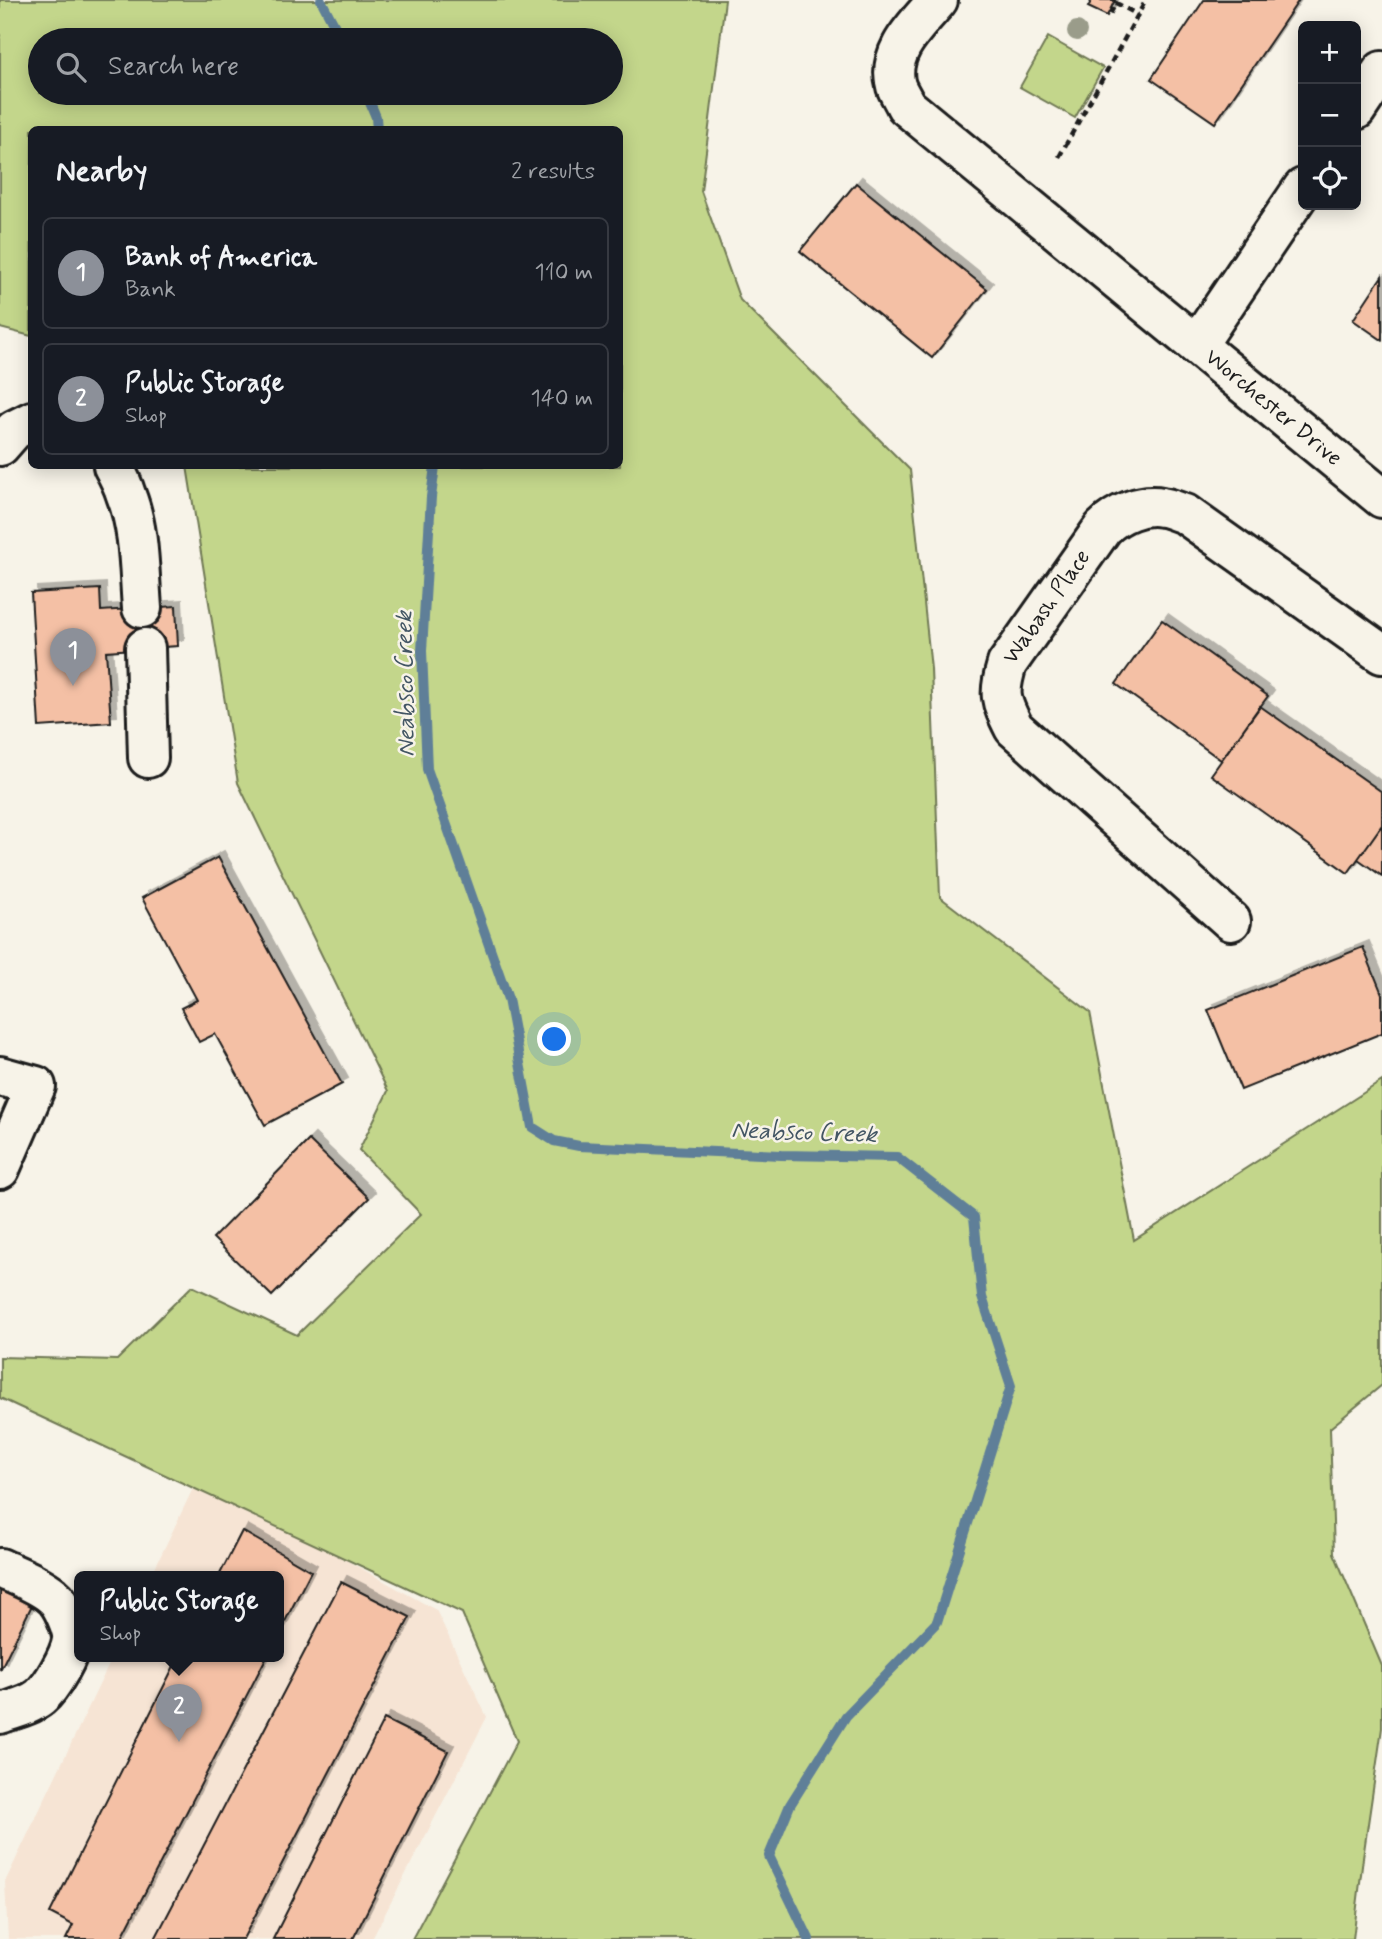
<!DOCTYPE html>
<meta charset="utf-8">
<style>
:root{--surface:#171b24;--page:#20242c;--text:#f1f3f6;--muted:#9ea1a6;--line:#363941;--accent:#8c9099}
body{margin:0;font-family:Mynerve,sans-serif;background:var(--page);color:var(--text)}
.controls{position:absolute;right:21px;top:21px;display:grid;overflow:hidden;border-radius:10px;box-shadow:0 4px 18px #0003}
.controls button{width:63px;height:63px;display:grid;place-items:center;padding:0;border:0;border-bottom:2px solid var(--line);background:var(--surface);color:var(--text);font:35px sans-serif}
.you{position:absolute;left:555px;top:1040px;width:24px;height:24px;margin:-18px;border:5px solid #fff;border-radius:50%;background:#1a73e8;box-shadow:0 0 0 10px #1a73e833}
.badge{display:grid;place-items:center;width:46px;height:46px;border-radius:50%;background:var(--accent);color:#fff;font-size:23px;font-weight:700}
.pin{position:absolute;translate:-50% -58px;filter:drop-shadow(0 2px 4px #0008)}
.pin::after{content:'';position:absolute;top:37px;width:24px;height:21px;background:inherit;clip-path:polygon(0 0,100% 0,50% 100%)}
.popup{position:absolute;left:74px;top:1571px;width:210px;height:91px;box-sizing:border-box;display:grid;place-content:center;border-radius:10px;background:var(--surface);filter:drop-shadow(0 2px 5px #0005);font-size:23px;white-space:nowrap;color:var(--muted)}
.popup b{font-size:26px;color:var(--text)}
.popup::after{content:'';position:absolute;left:50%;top:100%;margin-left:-14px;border:14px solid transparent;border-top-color:var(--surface)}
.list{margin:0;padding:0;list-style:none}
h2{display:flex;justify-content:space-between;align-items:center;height:91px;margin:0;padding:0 28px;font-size:30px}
h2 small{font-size:23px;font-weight:400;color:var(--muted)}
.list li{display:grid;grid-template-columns:46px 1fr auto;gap:21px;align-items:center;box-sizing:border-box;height:112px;margin:0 14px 14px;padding:0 14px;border:2px solid var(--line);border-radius:10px}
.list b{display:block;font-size:26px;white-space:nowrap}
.list p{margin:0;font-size:23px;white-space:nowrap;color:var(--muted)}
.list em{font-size:23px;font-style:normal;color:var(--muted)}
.icon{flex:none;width:38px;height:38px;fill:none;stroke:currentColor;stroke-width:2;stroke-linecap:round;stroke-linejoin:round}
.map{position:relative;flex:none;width:1382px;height:1939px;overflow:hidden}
.search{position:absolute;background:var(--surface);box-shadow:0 4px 18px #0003;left:28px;top:28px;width:595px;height:77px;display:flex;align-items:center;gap:18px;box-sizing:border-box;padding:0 24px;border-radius:38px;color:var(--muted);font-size:26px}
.panel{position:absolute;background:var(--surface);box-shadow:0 4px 18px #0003;left:28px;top:126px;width:595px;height:343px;border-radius:10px}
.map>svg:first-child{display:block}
.built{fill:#f6e4d4}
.green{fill:#c3d68b;stroke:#707954;stroke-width:2;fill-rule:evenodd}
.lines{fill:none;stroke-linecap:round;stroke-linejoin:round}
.stream{stroke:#5f7f98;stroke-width:10}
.building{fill:#f4c0a5;stroke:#1c1c1c;stroke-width:2;filter:url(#shadow)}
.minor-casing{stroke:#1c1c1c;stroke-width:44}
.path{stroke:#1c1c1c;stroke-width:4.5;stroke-dasharray:7 5;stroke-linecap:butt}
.minor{stroke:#f7f3e8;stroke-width:38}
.tree{fill:#9a9c8a}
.labels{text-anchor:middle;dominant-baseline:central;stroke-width:5;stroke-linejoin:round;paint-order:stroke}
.street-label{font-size:23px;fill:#1c1c1c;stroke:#f7f3e8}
.water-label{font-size:24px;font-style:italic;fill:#435664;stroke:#f7f3e8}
</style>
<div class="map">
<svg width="1382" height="1939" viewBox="0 0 1382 1939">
<defs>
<filter id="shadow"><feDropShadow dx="6" dy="-6" stdDeviation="0" flood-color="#0004"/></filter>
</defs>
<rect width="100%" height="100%" fill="#f7f3e8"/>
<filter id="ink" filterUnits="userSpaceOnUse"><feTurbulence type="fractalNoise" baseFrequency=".0143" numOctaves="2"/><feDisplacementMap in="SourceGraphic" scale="14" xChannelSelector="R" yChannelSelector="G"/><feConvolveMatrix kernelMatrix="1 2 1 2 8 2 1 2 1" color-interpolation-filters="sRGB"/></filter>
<g filter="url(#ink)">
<path class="built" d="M198 1478 436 1610 487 1717 372 1939H8L5 1882 113 1656H279V1576H151Z"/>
<path class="green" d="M0 0H725L701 191 740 300 910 470 931 669 940 897 1090 1012 1134 1240 1382 1081V1385L1330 1428 1334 1553 1382 1666V1728L1363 1858 1353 1939H412L517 1741 462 1613 0 1398V1357L117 1360 192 1286 297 1335 421 1214 359 1150 388 1091 238 783 187 466H620V130H32L31 336 0 328ZM40 40H611V93H40Z
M1048 37 1103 68 1075 118 1020 87Z"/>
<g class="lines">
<path class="stream" d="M321 0 342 40
M366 93 376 117 377 130
M435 466 431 497 422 651 427 769 508 999 532 1127 554 1141 579 1146 781 1155 897 1157 974 1217 982 1297 1011 1386 937 1622 846 1716 790 1805 769 1856 809 1939"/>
</g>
<path class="building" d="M1092 0H1115L1107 16 1088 7Z
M1204 0H1299L1215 123 1151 79Z
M856 183 987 289 932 358 800 251Z
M1382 276V340L1353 320Z
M100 589 101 611 176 606 178 646 106 651 111 722 39 727 31 593Z
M1162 620 1268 696 1221 760 1116 684Z
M1260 706 1382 792V825L1348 873 1211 775Z
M1382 825V876L1358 859Z
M218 857 342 1084 265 1125 215 1034 199 1042 181 1008 197 1000 142 898Z
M1363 947 1382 994V1033L1241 1090 1208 1010Z
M309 1140 369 1198 272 1296 213 1238Z
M242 1531 311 1571 279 1633V1576H219Z
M0 1578 36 1597 0 1670Z
M341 1582 410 1617 243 1939H155Z
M179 1656H267L121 1939H66L73 1925 50 1913Z
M384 1719 448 1751 353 1939H273Z"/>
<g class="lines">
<defs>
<g id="minor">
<path id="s1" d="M938 0C918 24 886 51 896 86 898 92 903 99 906 106L1382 498"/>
<path d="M1356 110 1382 71"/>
<path d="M1197 345 1303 188"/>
<path d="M0 446 14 430 32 421"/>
<path d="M113 466C118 475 123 485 126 495 140 530 139 571 142 608"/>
<path d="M145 648 148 758"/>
<path id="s2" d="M1231 921 1014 728C1000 700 998 694 1007 664L1103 528C1118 513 1142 503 1162 507 1170 508 1178 512 1185 514L1382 654"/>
<path d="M0 1076 36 1086 0 1169"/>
<path d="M0 1568C17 1576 39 1584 53 1596 62 1603 73 1629 72 1640 70 1655 52 1687 40 1697 29 1706 13 1709 0 1714"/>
</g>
</defs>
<use href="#minor" class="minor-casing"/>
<path class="path" d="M1110 14 1116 3 1138 15
M1059 157 1146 0"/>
<use href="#minor" class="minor"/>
</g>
<circle class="tree" cx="1077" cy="31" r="10"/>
</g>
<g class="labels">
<g class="street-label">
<text stroke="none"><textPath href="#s1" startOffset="598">Worchester Drive</textPath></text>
<text stroke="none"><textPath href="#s2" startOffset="427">Wabash Place</textPath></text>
</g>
<g class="water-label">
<text transform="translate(406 684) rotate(-91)">Neabsco Creek</text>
<text transform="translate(804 1133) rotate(2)">Neabsco Creek</text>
</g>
</g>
</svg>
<div class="controls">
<button>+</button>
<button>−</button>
<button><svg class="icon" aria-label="locate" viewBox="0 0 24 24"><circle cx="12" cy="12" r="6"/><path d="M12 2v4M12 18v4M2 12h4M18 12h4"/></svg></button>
</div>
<div class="you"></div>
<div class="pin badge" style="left:73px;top:686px">1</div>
<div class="pin badge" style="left:179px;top:1742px">2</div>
<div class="popup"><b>Public Storage</b>Shop</div>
<div class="search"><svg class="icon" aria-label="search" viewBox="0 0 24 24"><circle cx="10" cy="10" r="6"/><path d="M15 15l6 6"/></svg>Search here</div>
<section class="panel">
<h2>Nearby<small>2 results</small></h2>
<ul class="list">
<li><span class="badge">1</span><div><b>Bank of America</b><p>Bank</p></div><em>110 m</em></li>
<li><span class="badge">2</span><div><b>Public Storage</b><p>Shop</p></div><em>140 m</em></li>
</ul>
</section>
</div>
